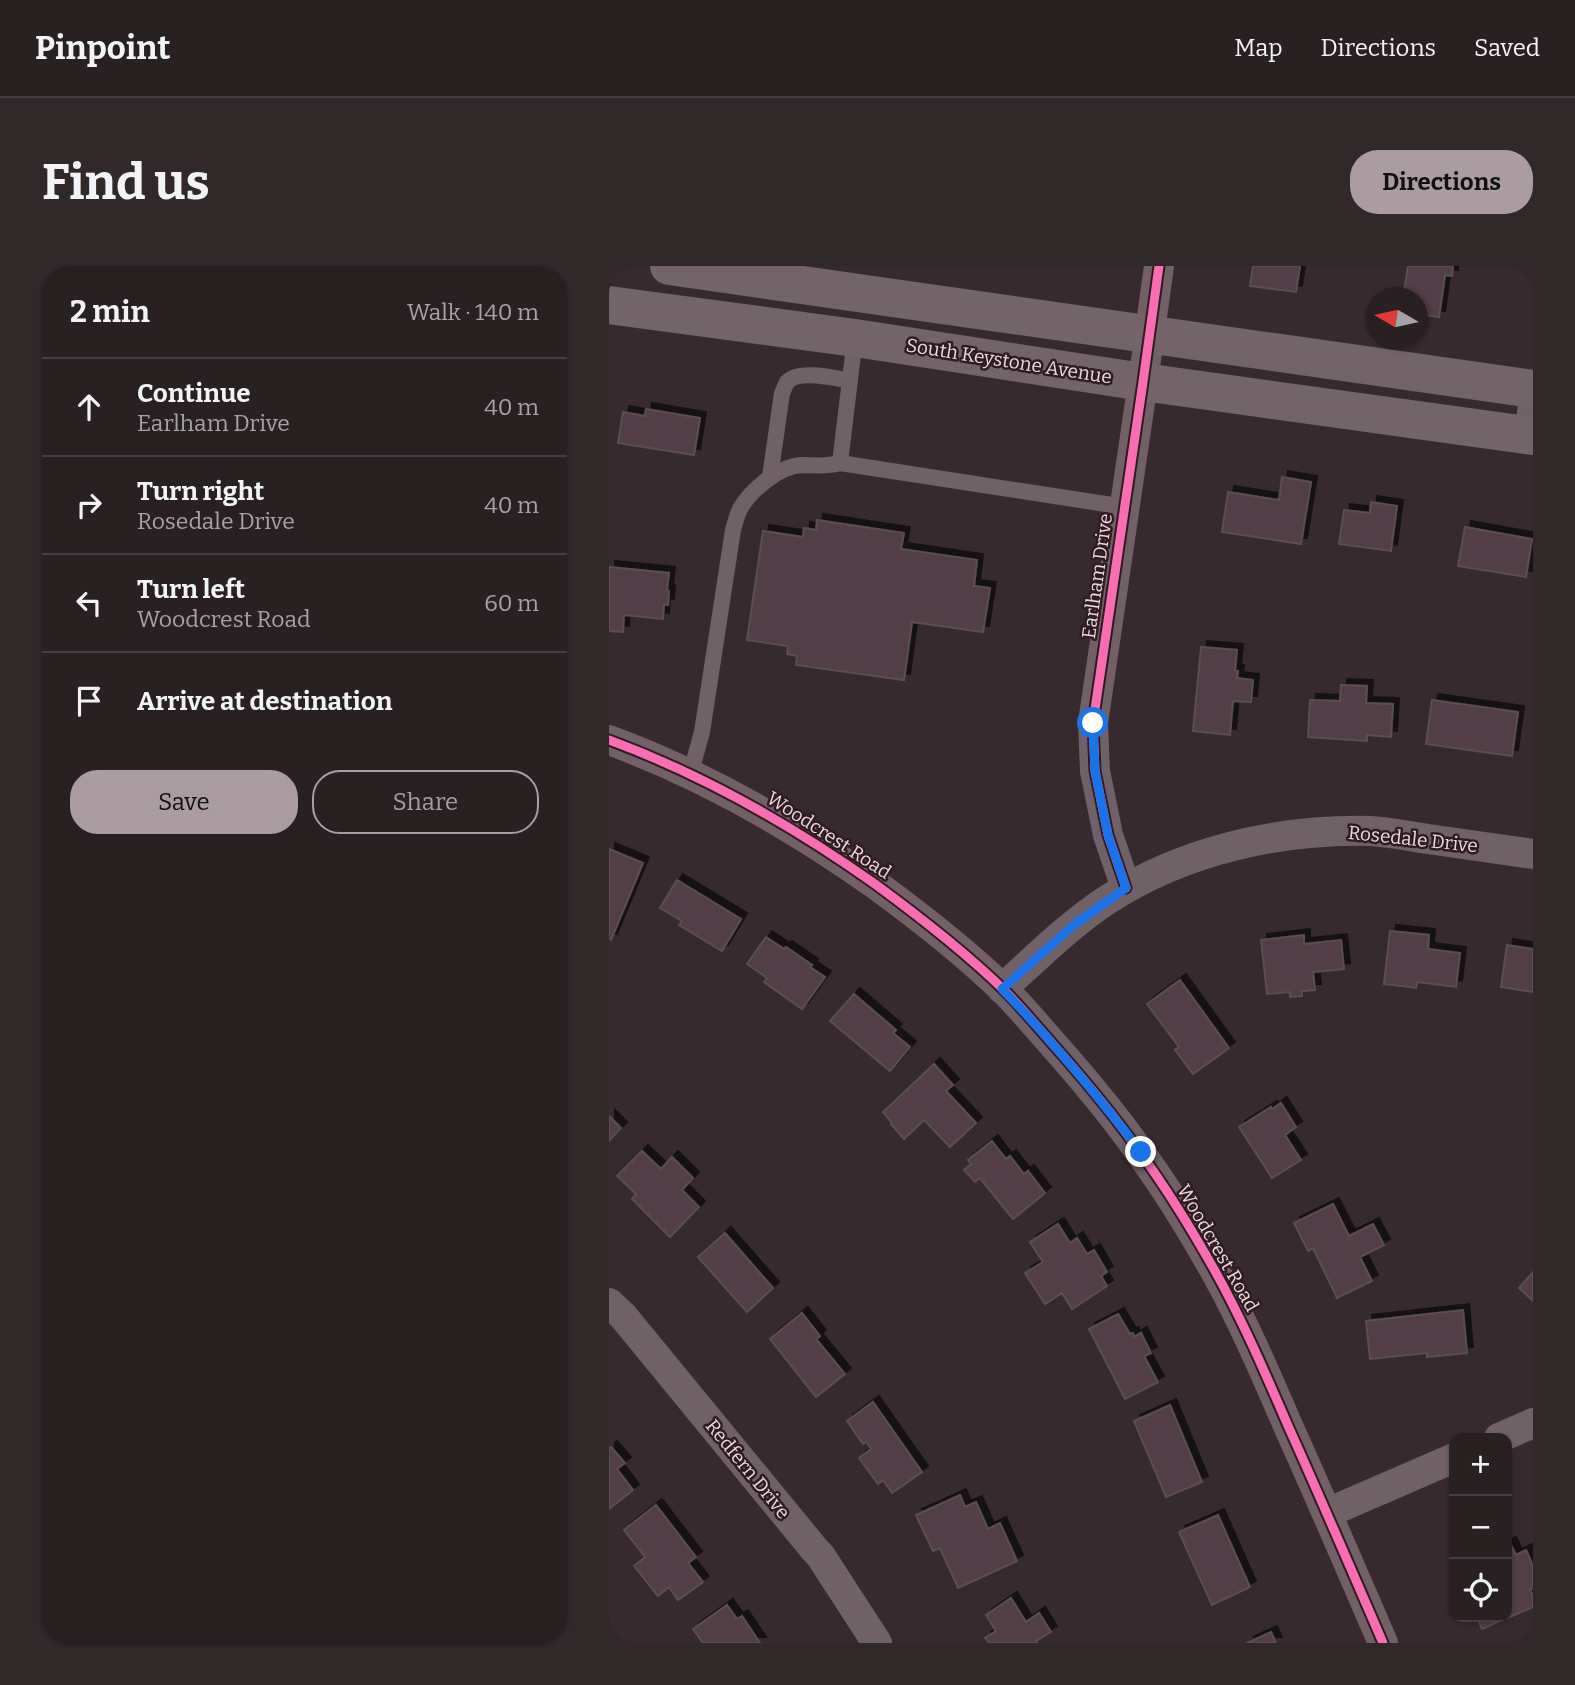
<!DOCTYPE html>
<meta charset="utf-8">
<style>
:root{--surface:#292022;--page:#31282a;--text:#f1f3f6;--muted:#a5a3a5;--line:#453e40;--accent:#ab9ca1}
body{margin:0;font-family:Bitter,serif;background:var(--page);color:var(--text)}
.controls{position:absolute;right:21px;bottom:21px;display:grid;overflow:hidden;border-radius:14px;box-shadow:0 2px 5px #0004}
.controls button{width:63px;height:63px;display:grid;place-items:center;padding:0;border:0;border-bottom:2px solid var(--line);background:var(--surface);color:var(--text);font:35px sans-serif}
.compass{position:absolute;left:756px;top:21px;width:63px;height:63px;border-radius:50%;background:var(--surface);box-shadow:0 2px 5px #0004;rotate:279deg}
.stop{position:absolute;width:21px;height:21px;margin:-16px;border:5px solid #1a73e8;border-radius:50%;background:#fff}
.stop.end{background:#1a73e8;border-color:#fff;box-shadow:0 2px 7px #0008}
.list{margin:0;padding:0;list-style:none}
h2{display:flex;justify-content:space-between;align-items:center;height:91px;margin:0;padding:0 28px;font-size:30px}
h2 small{font-size:23px;font-weight:400;color:var(--muted)}
.list li{display:grid;grid-template-columns:46px 1fr auto;gap:21px;align-items:center;box-sizing:border-box;height:98px;padding:0 28px;border-top:2px solid var(--line)}
.list b{display:block;font-size:26px;white-space:nowrap}
.list p{margin:0;font-size:23px;white-space:nowrap;color:var(--muted)}
.list em{font-size:23px;font-style:normal;color:var(--muted)}
.actions{display:flex;gap:14px;padding:21px 28px}
.actions a{flex:1;padding:16px 0;border:2px solid var(--accent);border-radius:28px;text-align:center;font-size:24px;color:var(--accent)}
.actions .main{background:var(--accent);color:#111}
.icon{flex:none;width:38px;height:38px;fill:none;stroke:currentColor;stroke-width:2;stroke-linecap:round;stroke-linejoin:round}
.map{position:relative;flex:none;width:924px;height:1377px;overflow:hidden;border-radius:28px}
header{display:flex;align-items:center;gap:42px;box-sizing:border-box;height:98px;padding:0 35px;background:var(--surface);border-bottom:2px solid var(--line)}
header strong{font-size:33px}
nav{display:flex;gap:38px;margin-inline-start:auto;font-size:24px}
.intro{display:flex;align-items:center;justify-content:space-between;box-sizing:border-box;height:168px;padding:0 42px}
h1{margin:0;font-size:49px}
.button{padding:18px 32px;border-radius:28px;background:var(--accent);color:#111;font-size:24px;font-weight:700}
main{display:flex;gap:42px;padding:0 42px}
aside{flex:1;background:var(--surface);border-radius:28px;box-shadow:0 2px 5px #0004}
.map>svg:first-child{display:block}
.building{fill:#533e46;stroke:#5a4e52;stroke-width:2;filter:url(#shadow)}
.lines{fill:none;stroke-linecap:round;stroke-linejoin:round}
.service{stroke:#6f6166;stroke-width:16}
.minor{stroke:#6f6166;stroke-width:30}
.secondary{stroke:#73646a;stroke-width:38}
.cycleway-casing{stroke:#311b23;stroke-width:13}
.cycleway{stroke:#f96db3;stroke-width:9}
.route{stroke:#1a73e8;stroke-width:9}
.labels{text-anchor:middle;dominant-baseline:central;stroke-width:5;stroke-linejoin:round;paint-order:stroke}
.street-label{font-size:19px;fill:#e9dadf;stroke:#311b23}
</style>
<header>
<strong>Pinpoint</strong>
<nav><a>Map</a><a>Directions</a><a>Saved</a></nav>
</header>
<div class="intro"><h1>Find us</h1><a class="button">Directions</a></div>
<main>
<aside>
<h2>2 min<small>Walk · 140 m</small></h2>
<ul class="list">
<li><svg class="icon" aria-label="ahead" viewBox="0 0 24 24"><path d="M12 20V5M6 11l6-6 6 6"/></svg><div><b>Continue</b><p>Earlham Drive</p></div><em>40 m</em></li>
<li><svg class="icon" aria-label="right" viewBox="0 0 24 24"><path d="M7 20v-9h11M14 6l5 5-5 5"/></svg><div><b>Turn right</b><p>Rosedale Drive</p></div><em>40 m</em></li>
<li><svg class="icon" aria-label="left" viewBox="0 0 24 24"><path d="M17 20v-9H6M10 6l-5 5 5 5"/></svg><div><b>Turn left</b><p>Woodcrest Road</p></div><em>60 m</em></li>
<li><svg class="icon" aria-label="arrive" viewBox="0 0 24 24"><path d="M6 21V4h12l-3 4 3 4H6"/></svg><div><b>Arrive at destination</b></div></li>
</ul>
<div class="actions"><a class="main">Save</a><a>Share</a></div>
</aside>
<div class="map">
<svg width="924" height="1377" viewBox="0 0 924 1377">
<defs>
<filter id="shadow"><feDropShadow dx="6" dy="-6" stdDeviation="0" flood-color="#0009"/></filter>
</defs>
<rect width="100%" height="100%" fill="#372a2e"/>
<path class="building" d="M644 0H691L687 26 641 20Z
M799 0H844L843 10 836 9 830 51 808 48V32H794Z
M37 143 91 152 85 189 9 177 14 146 36 150Z
M673 211 702 216 692 278 613 266 619 226 670 234Z
M762 236 788 240 782 285 730 278 735 244 761 247Z
M208 254 295 267 292 283 368 294 365 320 381 322 374 366 303 356 295 414 187 399 188 390 178 388 179 380 138 374 154 265 194 271 195 262 207 264Z
M856 261 923 273 917 311 849 300Z
M0 301 60 307 58 324 60 325 59 339 55 338 54 353 15 349 14 366 0 365Z
M592 381 628 384 626 405H629L628 412 644 414 642 436 624 435 621 469 584 465Z
M732 419 758 420 757 437 784 438 782 471 758 469V475L699 471 701 434 731 435Z
M823 434 909 446 903 490 817 478Z
M0 583 34 597 2 674 0 673Z
M68 614 132 653 113 685 70 659 73 655 51 642Z
M781 665 820 669 819 683 851 687 847 721 808 716 807 722 775 718Z
M695 669V678L732 674 735 703 704 706 706 724 693 725V730L681 731V726L658 728 652 674Z
M157 671 175 683 177 681 203 699 201 701 216 711 193 743 155 716 158 712 138 698Z
M898 679 924 683V726L892 721Z
M571 714 620 782 584 808 566 784 570 781 538 738Z
M245 728 287 764 284 767 301 781 281 805 221 755Z
M325 798 344 819 337 825 367 857 341 881 315 854 295 873 282 858 283 857 274 846Z
M672 837 687 861 676 869 692 894 663 912 630 861 662 841 663 843Z
M0 850 12 862 0 875Z
M383 875 397 893 401 890 415 908 419 905 436 927 404 953 371 912 366 916 355 904 362 898 359 894Z
M33 885 52 903 63 891 84 912 73 924 90 941 61 971 23 933 27 928 8 910Z
M724 938 740 970 764 958 775 979 751 991 763 1015 728 1032 704 982 699 985 685 957Z
M449 958 461 977 468 972 478 988 485 984 498 1006 492 1010 498 1020 463 1043 453 1027 436 1038 416 1007 434 996 421 976Z
M116 967 164 1022 138 1046 89 991Z
M924 1006V1035L910 1022Z
M854 1044 858 1087 818 1091V1087L761 1093 757 1055Z
M193 1047 211 1070 207 1073 236 1108 207 1131 161 1073Z
M509 1048 521 1068 524 1067 525 1071 532 1067 542 1087 535 1090 549 1116 516 1133 480 1063Z
M264 1136 313 1206 283 1227 274 1214 269 1218 250 1192 262 1183 258 1176 254 1178 238 1155Z
M561 1139 593 1216 557 1231 525 1155Z
M2 1181 16 1197 8 1203 24 1224 0 1243V1182Z
M351 1229 356 1241 367 1236 379 1263 391 1257 408 1295 349 1322 331 1282 324 1285 307 1249Z
M47 1239 87 1291 79 1297 94 1316 69 1334 60 1321 49 1330 25 1300 36 1291 15 1264Z
M609 1249 641 1321 603 1339 570 1266Z
M901 1277 907 1289 917 1284 924 1300V1322L921 1324 924 1330V1341L873 1363 868 1351H898V1278Z
M402 1332 417 1356 430 1347 442 1366 427 1375 428 1377H380L376 1372 387 1365 377 1349Z
M118 1339 128 1353 133 1350 151 1377H94L84 1363Z
M662 1366 667 1377H638Z"/>
<g class="lines">
<path class="service" d="M246 72 231 197 516 241
M161 211 173 127C174 126 177 117 178 116 190 103 226 112 241 115
M81 509 93 466 124 264C126 257 128 249 131 243 142 224 170 200 193 199 206 199 218 201 231 197"/>
<path class="minor" d="M920 170 924 139
M0 474C95 509 184 560 266 618 311 651 355 685 395 724 414 743 431 764 449 784 477 816 505 849 530 885 558 923 583 964 606 1005 634 1055 657 1109 680 1162 712 1233 743 1305 774 1377
M517 622 499 569 486 505 484 457 534 116 550 0
M393 723C427 692 460 659 498 634 575 584 670 563 761 565 780 566 800 570 819 573 854 578 889 583 924 588
M0 1037 14 1050 206 1284 211 1289 268 1377
M890 1172 924 1157
M718 1247 845 1192"/>
<path class="secondary" d="M60 0 924 123
M0 39 246 72 534 116 924 170"/>
<defs>
<path id="cycleway" d="M0 474C95 509 184 560 266 618 311 651 355 685 395 724 414 743 431 764 449 784 477 816 505 849 530 885 558 923 583 964 606 1005 634 1055 657 1109 680 1162 712 1233 743 1305 774 1377
M517 622 499 569 486 505 484 457 534 116 550 0"/>
</defs>
<use href="#cycleway" class="cycleway-casing"/>
<use href="#cycleway" class="cycleway"/>
</g>
<g class="lines">
<path class="route" d="M484 457 486 505 499 569 517 622 466 658 393 723C443 774 488 829 532 886"/>
</g>
<g class="labels">
<g class="street-label">
<text transform="translate(400 95) rotate(9)">South Keystone Avenue</text>
<text transform="translate(488 310) rotate(-82)">Earlham Drive</text>
<text transform="translate(220 569) rotate(33)">Woodcrest Road</text>
<text transform="translate(804 573) rotate(6)">Rosedale Drive</text>
<text transform="translate(609 982) rotate(60)">Woodcrest Road</text>
<text transform="translate(139 1203) rotate(51)">Redfern Drive</text>
</g>
</g>
</svg>
<div class="controls">
<button>+</button>
<button>−</button>
<button><svg class="icon" aria-label="locate" viewBox="0 0 24 24"><circle cx="12" cy="12" r="6"/><path d="M12 2v4M12 18v4M2 12h4M18 12h4"/></svg></button>
</div>
<svg class="compass" viewBox="-18 -18 36 36"><path d="M0-13l5 13h-10z" fill="#e53935"/><path d="M0 13l5-13h-10z" fill="#a5a3a5"/></svg>
<div class="stop" style="left:484px;top:457px"></div>
<div class="stop end" style="left:532px;top:886px"></div>
</div>
</main>
